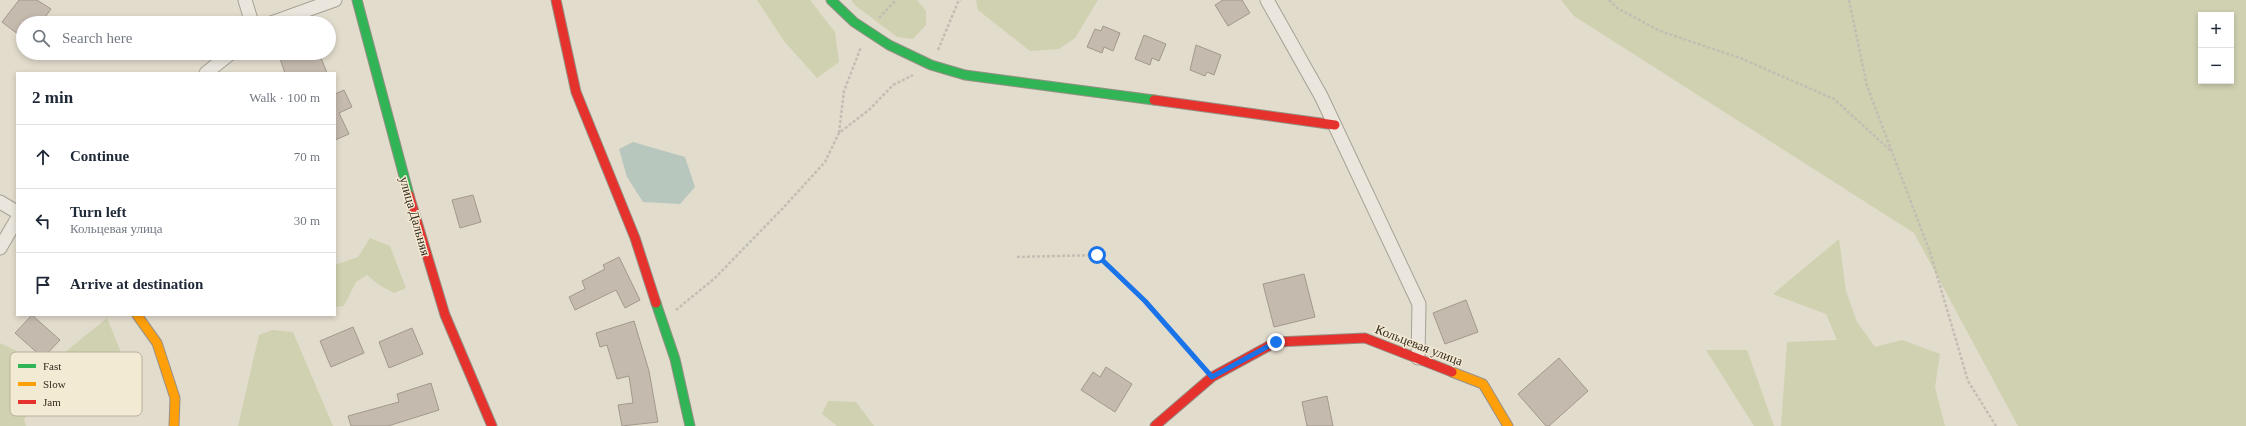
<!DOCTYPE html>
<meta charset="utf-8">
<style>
:root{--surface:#fff;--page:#f6f6f7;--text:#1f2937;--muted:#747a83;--line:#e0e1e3}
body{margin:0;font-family:Georgia,serif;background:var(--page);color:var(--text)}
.controls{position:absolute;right:12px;top:12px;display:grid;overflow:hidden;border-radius:0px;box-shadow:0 2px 6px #0003}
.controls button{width:36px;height:36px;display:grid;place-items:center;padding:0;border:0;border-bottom:1px solid var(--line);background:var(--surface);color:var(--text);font:20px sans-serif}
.stop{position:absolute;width:12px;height:12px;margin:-9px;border:3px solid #1a73e8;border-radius:50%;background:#fff}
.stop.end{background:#1a73e8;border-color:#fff;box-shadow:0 1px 4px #0008}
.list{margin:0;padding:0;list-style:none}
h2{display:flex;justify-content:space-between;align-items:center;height:52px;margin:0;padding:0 16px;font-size:17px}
h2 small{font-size:13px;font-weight:400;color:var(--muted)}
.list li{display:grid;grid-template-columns:26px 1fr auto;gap:12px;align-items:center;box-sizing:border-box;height:64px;padding:0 16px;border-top:1px solid var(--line)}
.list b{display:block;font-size:15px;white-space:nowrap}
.list p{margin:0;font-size:13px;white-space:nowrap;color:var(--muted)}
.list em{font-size:13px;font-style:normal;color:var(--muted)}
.icon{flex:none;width:22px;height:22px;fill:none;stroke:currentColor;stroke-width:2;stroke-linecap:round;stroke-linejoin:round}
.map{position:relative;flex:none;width:2246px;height:426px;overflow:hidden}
.search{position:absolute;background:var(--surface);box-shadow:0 2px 6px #0003;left:16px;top:16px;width:320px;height:44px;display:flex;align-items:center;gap:10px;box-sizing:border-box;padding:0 14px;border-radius:22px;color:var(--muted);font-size:15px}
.panel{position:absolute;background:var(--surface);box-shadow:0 2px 6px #0003;left:16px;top:72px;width:320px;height:244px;border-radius:0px}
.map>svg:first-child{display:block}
.green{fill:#d0d1b0;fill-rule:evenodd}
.water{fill:#b7c7be}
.building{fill:#c5baae;stroke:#a2988c}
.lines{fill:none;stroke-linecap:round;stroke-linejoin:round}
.street-casing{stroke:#a7a196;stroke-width:15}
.fast-casing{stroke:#979086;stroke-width:11}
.slow-casing{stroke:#979086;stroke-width:11}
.jam-casing{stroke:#979086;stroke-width:11}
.path{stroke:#c3bdb4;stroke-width:2.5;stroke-dasharray:3 2;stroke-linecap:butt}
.street{stroke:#eae6dd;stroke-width:13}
.fast{stroke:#30b455;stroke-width:9}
.slow{stroke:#ff9f0a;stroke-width:9}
.jam{stroke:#e5322d;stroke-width:9}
.route{stroke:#1a73e8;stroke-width:5}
.labels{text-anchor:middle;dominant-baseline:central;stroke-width:3;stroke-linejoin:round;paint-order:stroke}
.street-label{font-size:13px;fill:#352a1f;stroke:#f3ead3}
.key{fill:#f3ead3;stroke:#bab09d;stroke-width:1}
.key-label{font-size:11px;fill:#352a1f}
</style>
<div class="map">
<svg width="2246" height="426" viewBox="0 0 2246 426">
<rect width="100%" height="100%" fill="#e2dccd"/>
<path class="green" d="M757 0H810L835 32 839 62 817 78 784 41Z
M851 0H917L926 11V25L913 39 897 37 856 6Z
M976 0H1098L1075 38 1059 49 1030 51 978 10Z
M1561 0H2246V426H2018L1914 233 1574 16ZM2201 15H2231V81H2201Z
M370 238 390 246 406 288 394 293 379 285 367 275 356 282 344 306 335 307V265L358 257Z
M1839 239 1846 291 1857 322 1875 347 1902 340 1940 354 1935 387 1945 426H1781L1787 342 1837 340 1826 314 1773 294Z
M107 318 137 392 140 413C118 413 55 418 39 407L31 410 24 419 26 426H0V343L48 366Z
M272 330 293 332 333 426H238L259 335Z
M1706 350H1747L1774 426H1754Z
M828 401 856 402 874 426H837L822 414Z"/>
<path class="water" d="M633 142 685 157 695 187 680 204 643 202 627 177 619 149Z"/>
<path class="building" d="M19 0H37L51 9 41 23H23V38L2 22Z
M1223 0H1242L1250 13 1228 26 1215 5Z
M1103 26 1120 33 1113 51 1104 47 1102 53 1087 47 1095 29 1101 31Z
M1144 35 1166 44 1159 61 1152 58 1150 65 1135 59Z
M1196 45 1221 55 1214 75 1207 72 1205 76 1190 70Z
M278 53H319L327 73H285Z
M344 90 352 107 339 113 349 134 335 140V94Z
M473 195 481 222 460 228 452 200Z
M619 257 640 300 625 308 616 290 575 310 569 297 585 289 582 281 605 269 603 265Z
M1304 274 1315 317 1274 327 1263 284Z
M1466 300 1478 332 1445 344 1433 313Z
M32 315 60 340 43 358 15 333Z
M634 321 649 371 658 422 622 426 618 405 633 403 629 376 617 379 607 345 600 347 596 333Z
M353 327 364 353 331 367 320 341Z
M412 328 423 354 389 368 379 342Z
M1559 358 1588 391 1549 426H1546L1518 394Z
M1106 367 1132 384 1115 412 1081 390 1093 372 1100 377Z
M431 383 439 410 388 426H351L348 416 399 402 397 394Z
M1327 396 1333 426H1307L1302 402Z"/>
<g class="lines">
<defs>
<path id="street" d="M245 0 252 23
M1267 0 1321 96 1419 304 1418 358
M271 23 335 0
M206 73 231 53
M0 202 17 212
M0 248 17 219"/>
<path id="fast" d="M357 0 409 195
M831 0 854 22 889 45 931 65 965 75 1154 100
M656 303 675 359 690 426"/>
<path id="slow" d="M137 315 157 343 175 398 174 426
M1452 372 1483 384 1508 426"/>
<path id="jam" d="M556 0 576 92 635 238 656 303
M1154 100 1335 125
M409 195 445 315 492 426
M1155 426 1212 377 1276 342 1365 338 1452 372"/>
</defs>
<use href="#street" class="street-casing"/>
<use href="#fast" class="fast-casing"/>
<use href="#slow" class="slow-casing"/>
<use href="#jam" class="jam-casing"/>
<path class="path" d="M1609 0 1617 8 1660 31 1740 58 1834 99 1891 151
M1849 0 1867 86 1931 255 1968 381 1996 426
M879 18 896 0
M938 50 958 2 961 0
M839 133 844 91 861 47
M1017 257 1097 255 1145 301 1201 365
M676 310 715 278 784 207 825 162 839 133 870 109 893 85 913 75"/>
<use href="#street" class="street"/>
<use href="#fast" class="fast"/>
<use href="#slow" class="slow"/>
<use href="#jam" class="jam"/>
</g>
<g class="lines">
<path class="route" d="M1097 255 1145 301 1212 377 1276 342"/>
</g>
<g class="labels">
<g class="street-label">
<text transform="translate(415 216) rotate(74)">улица Дальняя</text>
<text transform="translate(1419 345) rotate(21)">Кольцевая улица</text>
</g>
</g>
<rect x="10" y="352" width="132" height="64" rx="6" class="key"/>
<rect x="18" y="364" width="18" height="4" fill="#30b455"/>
<rect x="18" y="382" width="18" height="4" fill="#ff9f0a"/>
<rect x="18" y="400" width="18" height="4" fill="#e5322d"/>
<g class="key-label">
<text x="43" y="370">Fast</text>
<text x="43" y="388">Slow</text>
<text x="43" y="406">Jam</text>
</g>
</svg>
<div class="controls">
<button>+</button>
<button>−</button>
</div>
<div class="stop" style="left:1097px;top:255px"></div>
<div class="stop end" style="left:1276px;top:342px"></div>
<div class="search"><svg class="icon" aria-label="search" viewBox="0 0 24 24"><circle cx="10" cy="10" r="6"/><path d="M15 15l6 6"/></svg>Search here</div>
<section class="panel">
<h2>2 min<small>Walk · 100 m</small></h2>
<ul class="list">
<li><svg class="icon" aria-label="ahead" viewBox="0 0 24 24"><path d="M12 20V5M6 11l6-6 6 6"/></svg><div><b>Continue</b></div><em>70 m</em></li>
<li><svg class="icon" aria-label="left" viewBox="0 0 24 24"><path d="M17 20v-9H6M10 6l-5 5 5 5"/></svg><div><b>Turn left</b><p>Кольцевая улица</p></div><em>30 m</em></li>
<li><svg class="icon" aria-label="arrive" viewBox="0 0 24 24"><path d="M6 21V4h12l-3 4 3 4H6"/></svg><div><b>Arrive at destination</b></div></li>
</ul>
</section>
</div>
